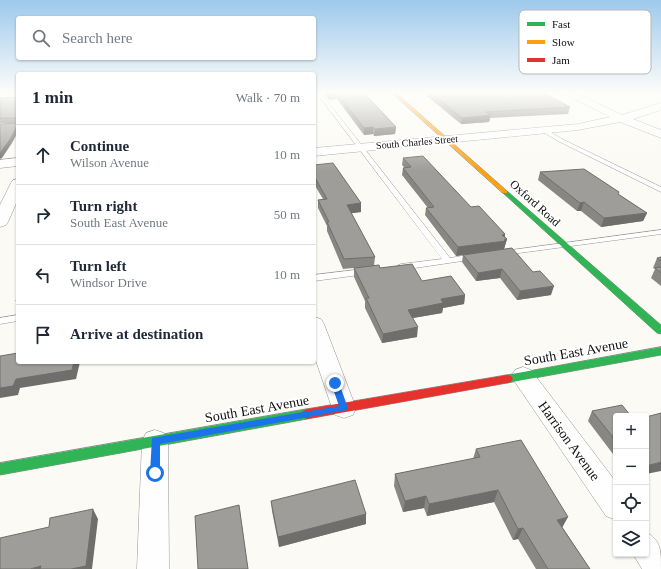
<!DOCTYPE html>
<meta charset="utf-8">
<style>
:root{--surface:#fff;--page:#f6f6f7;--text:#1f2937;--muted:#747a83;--line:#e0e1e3}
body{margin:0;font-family:"Times New Roman",serif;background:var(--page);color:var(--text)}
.controls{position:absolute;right:12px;bottom:12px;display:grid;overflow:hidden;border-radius:4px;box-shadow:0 1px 3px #0004}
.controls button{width:36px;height:36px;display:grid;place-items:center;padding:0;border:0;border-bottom:1px solid var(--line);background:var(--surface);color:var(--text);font:20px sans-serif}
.stop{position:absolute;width:12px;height:12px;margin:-9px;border:3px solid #1a73e8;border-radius:50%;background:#fff}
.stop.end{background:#1a73e8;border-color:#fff;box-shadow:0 1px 4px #0008}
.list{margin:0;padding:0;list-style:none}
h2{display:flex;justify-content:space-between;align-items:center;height:52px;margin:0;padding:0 16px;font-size:17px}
h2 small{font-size:13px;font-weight:400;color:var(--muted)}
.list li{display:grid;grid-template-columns:26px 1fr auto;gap:12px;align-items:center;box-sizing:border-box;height:60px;padding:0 16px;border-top:1px solid var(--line)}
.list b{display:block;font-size:15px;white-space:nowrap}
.list p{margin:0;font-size:13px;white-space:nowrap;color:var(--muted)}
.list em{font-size:13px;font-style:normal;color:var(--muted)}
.icon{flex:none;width:22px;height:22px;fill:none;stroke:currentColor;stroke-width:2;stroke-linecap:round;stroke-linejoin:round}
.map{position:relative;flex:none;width:661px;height:569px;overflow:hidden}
.search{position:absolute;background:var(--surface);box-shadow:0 1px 3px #0004;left:16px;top:16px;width:300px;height:44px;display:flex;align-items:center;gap:10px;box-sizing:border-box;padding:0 14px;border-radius:4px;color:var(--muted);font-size:15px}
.panel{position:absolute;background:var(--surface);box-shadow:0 1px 3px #0004;left:16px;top:72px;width:300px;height:292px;border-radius:4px}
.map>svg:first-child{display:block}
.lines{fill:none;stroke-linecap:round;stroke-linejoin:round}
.lane-casing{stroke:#959593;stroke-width:1}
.street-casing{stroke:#959593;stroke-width:1}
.fast-casing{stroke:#8c8b89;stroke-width:1}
.slow-casing{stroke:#8c8b89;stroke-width:1}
.jam-casing{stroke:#8c8b89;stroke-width:1}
.lane{fill:#fefefe;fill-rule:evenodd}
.street{fill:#fefefe;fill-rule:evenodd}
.fast{fill:#30b455;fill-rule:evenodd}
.slow{fill:#ff9f0a;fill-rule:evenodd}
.jam{fill:#e5322d;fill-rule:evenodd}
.wall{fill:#898784}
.shaded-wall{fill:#6f6e6c}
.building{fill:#9f9d9a;stroke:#6f6e6c}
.route{fill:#1a73e8}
.labels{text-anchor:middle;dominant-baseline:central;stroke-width:4;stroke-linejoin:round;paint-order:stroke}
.far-street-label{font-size:10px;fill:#0f0f0f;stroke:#fff}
.street-label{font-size:12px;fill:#0f0f0f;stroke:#fff}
.near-street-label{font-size:14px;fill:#0f0f0f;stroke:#fff}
.key{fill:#fff;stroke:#b7b7b7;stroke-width:1}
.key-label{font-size:11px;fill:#0f0f0f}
</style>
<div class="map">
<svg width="661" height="569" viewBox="0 0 661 569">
<rect width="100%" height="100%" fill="#fbfaf5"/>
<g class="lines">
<defs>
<path id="lane" d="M316 92H320L450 258 473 254 477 257 476 259 401 270 398 269 397 267 398 265 401 264 442 259Z
M543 130H547L562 139 661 187V192L558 141 543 132Z
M661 230V234L504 255 500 253 504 251Z
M364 269 368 272 367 274 314 281V275Z
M18 315V321L0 324V318Z"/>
<path id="street" d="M561 92H573L622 115 661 103V110L633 119 661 130V138L620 122 578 130 314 156V148L578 124 610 117Z
M18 94V100L0 101V95Z
M18 158V166L0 168V160Z
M18 179V199L8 222 6 225 0 227V205L11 183 13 180Z
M314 317 321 319 324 324 356 408 353 415 344 418 335 415 332 408 314 355Z
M523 367 531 370 616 482V520L606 516 515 382 511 376 515 370Z
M155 430 164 433 168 441 169 569H137L142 441 146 433Z
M646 532C661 541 661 549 661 569H642L633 554H646Z"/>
<path id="fast" d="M505 190 507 191 661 325V334L657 333 503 193 502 192Z
M661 347V355L507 383 503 382 501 379 503 376 507 375Z
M307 409 311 411 313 414 311 417 307 419 0 475V463Z"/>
<path id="slow" d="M391 92H395L507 191V193H503Z"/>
<path id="jam" d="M507 375 511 376 513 379 511 382 507 383 307 419 303 417 301 414 303 411 307 409Z"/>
</defs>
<use href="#lane" class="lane-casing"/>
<use href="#street" class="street-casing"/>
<use href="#fast" class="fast-casing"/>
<use href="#slow" class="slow-casing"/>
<use href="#jam" class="jam-casing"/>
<use href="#lane" class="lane"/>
<use href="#street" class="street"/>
<use href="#fast" class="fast"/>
<use href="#slow" class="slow"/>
<use href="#jam" class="jam"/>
</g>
<path class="wall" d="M0 92H18V123H0V98L16 97 17 93 0 94Z
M324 92H363L396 127 395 134 374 136 373 134 364 135 337 99 329 100Z
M422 92H467L470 94 570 107 568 114 490 118 489 122 461 124Z
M403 158 471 207 505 234V237L507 239 504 249 551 295 517 300 500 278 476 281 462 262 463 255 456 256 425 215 426 208H428L402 175 403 168H405L402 165Z
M314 165 361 203V212L351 213 375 257 374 266 465 295 464 304 443 308 442 313 413 318 417 337 382 343 365 308V301L354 277V268L364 267 343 269 327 231V226L318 208V200L323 199 314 184Z
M540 172 618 194 647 213 643 221 601 227 581 211H577L538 180Z
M661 257V286L651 278 655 269 653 268 657 258Z
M592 411 616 416V458L588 421Z
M476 449 563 528 590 569H536L518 539 513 540 494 502 427 516 424 508 403 512 394 486 395 474 473 459Z
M271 501 366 514V524L279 547 272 511Z"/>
<path class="shaded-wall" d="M491 115 489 122 461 124 462 118Z
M18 123V132L12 143 2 158 0 159V153Z
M373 127V134L364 135V128Z
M396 127 395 134 374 136 375 129Z
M584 202 581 211H577L580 203Z
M361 203V212L346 214 347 205Z
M647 213 643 221 601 227 604 218Z
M505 234 504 242V240L507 239 504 249 456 256 458 247Z
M502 269 500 278 476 281 478 273Z
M554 286 551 295 517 300 520 291Z
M465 295 464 304 443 308 442 313 407 319 408 310 441 299Z
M418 327 417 337 382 343 383 334Z
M74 362H80L76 379 20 388 18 395 0 398V388L16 379Z
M661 462V471L646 474V466Z
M498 490 494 502 427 516 429 504Z
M426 496 424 508 403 512 405 501Z
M239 505 240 515 248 569Z
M93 509 98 519 92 569H71Z
M366 514V524L279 547 278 537Z
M568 517 562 528 557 520Z
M523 528 518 539 513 540 518 529Z
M41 566 42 569H30Z"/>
<path class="building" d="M17 92H18V118H0V98L16 97Z
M328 92H363L396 127 375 129 373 127 364 128 337 93 329 94Z
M430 92H467L470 94 493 92H542L570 107 486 112 491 115 462 118Z
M18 123 11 138 0 153V124Z
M423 156 471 207 479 206 505 234 502 235 507 239 504 240 506 241 458 247 426 208 434 207 403 168 411 167 403 158Z
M333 163 361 203 347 205 375 257 344 259 327 222H329L318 200 327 199 314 176V165Z
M584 169 619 192 618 194 647 213 604 218 584 202 580 203 540 172Z
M512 248 533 272 540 271 554 286 520 291 502 269 478 273 463 255Z
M661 257V261L657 258Z
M412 264 422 281 451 276 465 295 441 299 443 303 408 310 418 327 383 334 366 298H369L354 268 379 265 380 268Z
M661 267V273L655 268Z
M18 295V301H16Z
M18 353V362H74L72 370 16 379 13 386 0 388V356Z
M622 405 631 416H616V441L592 411Z
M661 413V462L646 466V417Z
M521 440 568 517 557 520 590 569H548L523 528 518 529 498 490 429 504 426 496 405 501 395 474 480 457 476 449Z
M355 480 366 514 278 537 271 501Z
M239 505 248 569H198L195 516Z
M93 509 86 566 71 569H40L41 566 30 569H0V538L49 527 50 518Z"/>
<linearGradient id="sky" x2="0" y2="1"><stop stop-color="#9dc9ec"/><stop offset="0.54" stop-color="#fdfdfa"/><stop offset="1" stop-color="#fdfdfa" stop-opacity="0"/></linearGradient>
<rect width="661" height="171" fill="url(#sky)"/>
<path class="route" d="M335 380 339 383 348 408 347 410 160 444V473L155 477 151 476 150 473 152 438 339 406 331 383Z"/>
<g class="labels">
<g class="far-street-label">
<text transform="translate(417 142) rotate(-5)">South Charles Street</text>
</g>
<g class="street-label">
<text transform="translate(535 203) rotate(42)">Oxford Road</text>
</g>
<g class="near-street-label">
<text transform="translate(576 352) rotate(-10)">South East Avenue</text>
<text transform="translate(257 409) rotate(-10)">South East Avenue</text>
<text transform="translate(569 441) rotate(54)">Harrison Avenue</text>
</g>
</g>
<rect x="519" y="10" width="132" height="64" rx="6" class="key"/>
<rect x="527" y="22" width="18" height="4" fill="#30b455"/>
<rect x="527" y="40" width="18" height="4" fill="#ff9f0a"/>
<rect x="527" y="58" width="18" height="4" fill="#e5322d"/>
<g class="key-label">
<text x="552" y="28">Fast</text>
<text x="552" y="46">Slow</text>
<text x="552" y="64">Jam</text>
</g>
</svg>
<div class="controls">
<button>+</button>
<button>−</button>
<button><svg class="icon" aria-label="locate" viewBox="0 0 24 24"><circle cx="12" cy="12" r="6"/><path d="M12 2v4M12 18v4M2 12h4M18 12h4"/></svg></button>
<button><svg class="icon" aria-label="layers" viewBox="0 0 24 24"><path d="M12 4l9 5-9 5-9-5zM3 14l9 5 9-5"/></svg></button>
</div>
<div class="stop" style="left:155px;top:473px"></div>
<div class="stop end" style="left:335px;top:383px"></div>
<div class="search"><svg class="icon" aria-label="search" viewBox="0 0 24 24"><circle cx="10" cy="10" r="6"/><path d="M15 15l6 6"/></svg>Search here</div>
<section class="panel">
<h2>1 min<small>Walk · 70 m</small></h2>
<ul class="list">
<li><svg class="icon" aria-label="ahead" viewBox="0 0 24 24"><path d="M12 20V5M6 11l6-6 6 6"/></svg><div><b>Continue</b><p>Wilson Avenue</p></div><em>10 m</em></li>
<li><svg class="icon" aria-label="right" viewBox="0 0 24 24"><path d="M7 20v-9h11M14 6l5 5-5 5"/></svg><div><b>Turn right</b><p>South East Avenue</p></div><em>50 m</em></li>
<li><svg class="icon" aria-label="left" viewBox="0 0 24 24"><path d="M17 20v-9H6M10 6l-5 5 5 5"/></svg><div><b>Turn left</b><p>Windsor Drive</p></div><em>10 m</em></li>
<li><svg class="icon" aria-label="arrive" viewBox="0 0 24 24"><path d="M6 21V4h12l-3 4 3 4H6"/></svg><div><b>Arrive at destination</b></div></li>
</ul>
</section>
</div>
